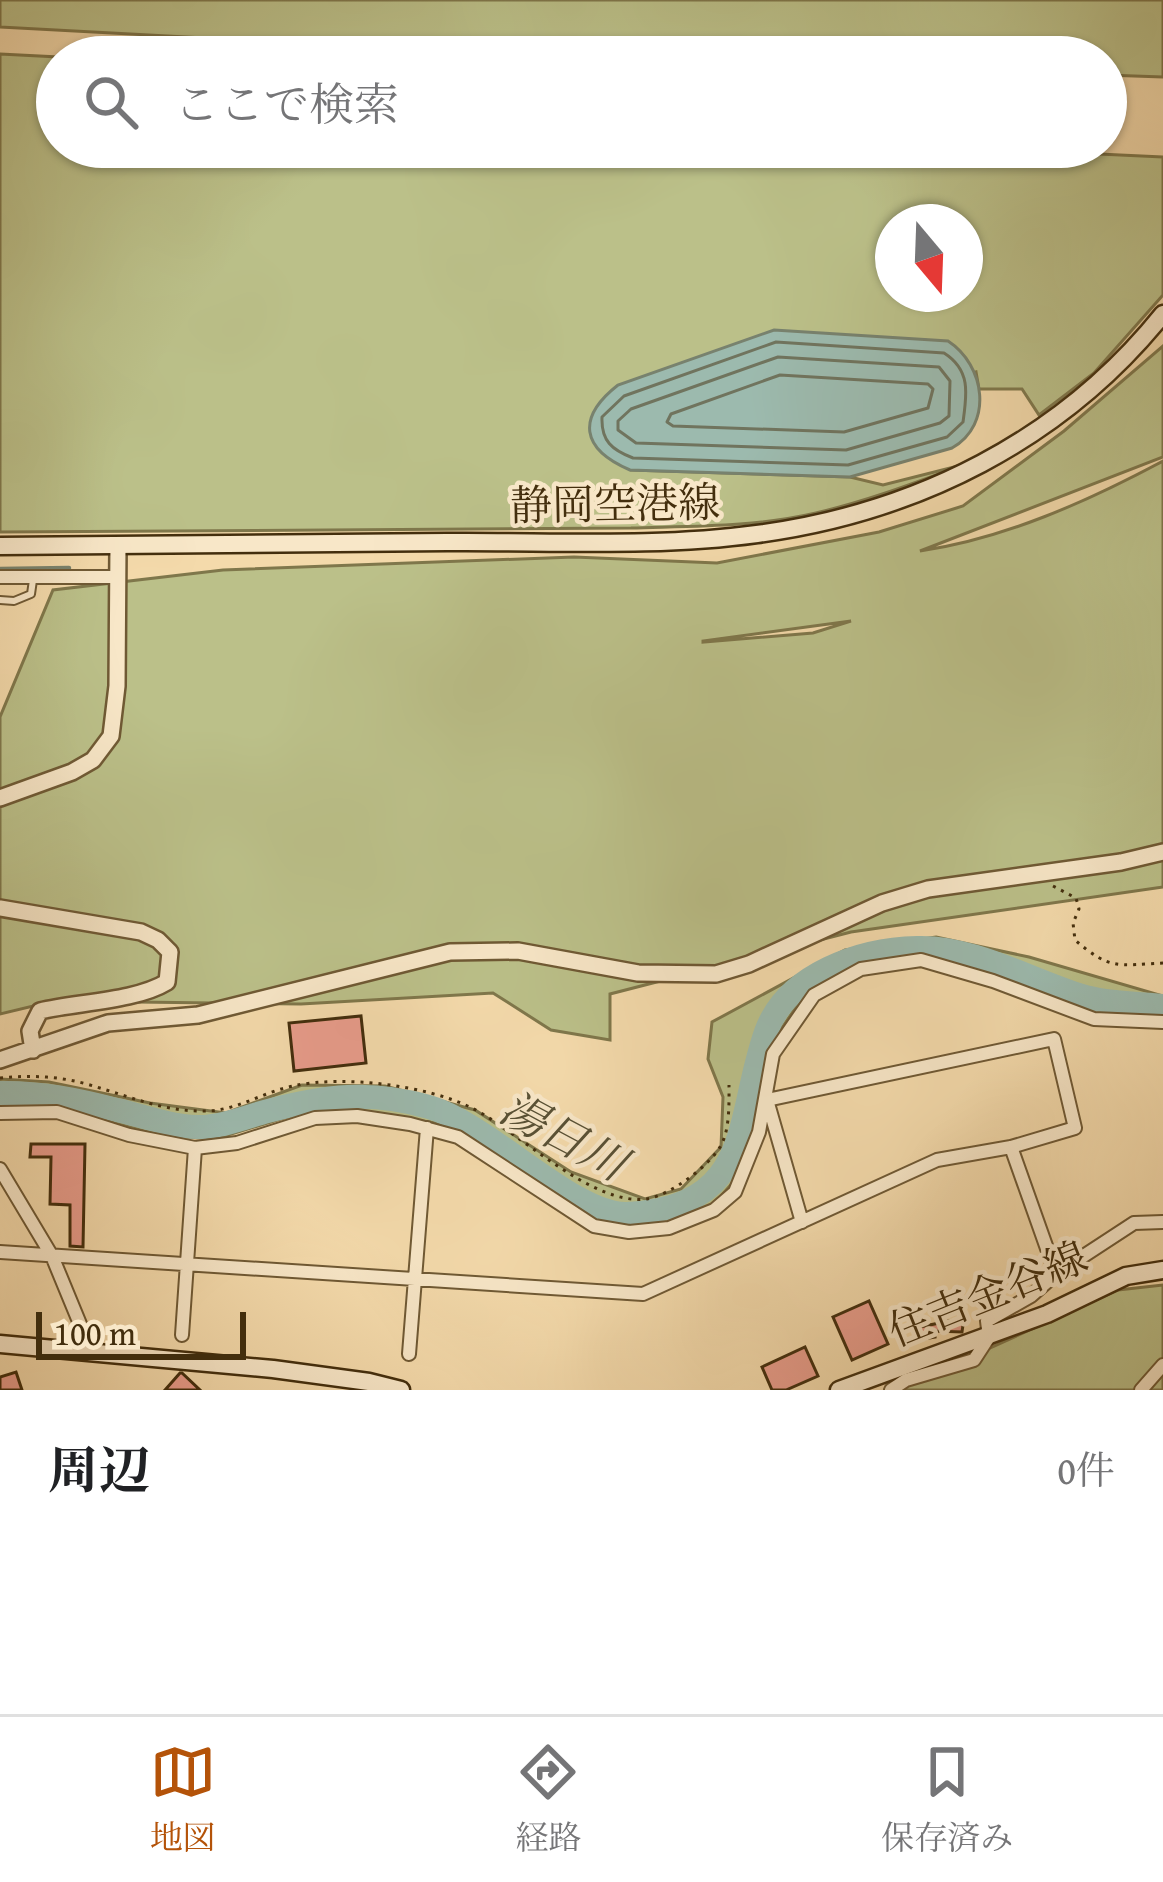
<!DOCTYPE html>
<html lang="ja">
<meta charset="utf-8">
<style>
:root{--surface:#fff;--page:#f2f2f2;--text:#202124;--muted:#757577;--line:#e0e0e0;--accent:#b45309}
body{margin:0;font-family:"Gentium Book Plus","Noto Serif JP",serif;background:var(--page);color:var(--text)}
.compass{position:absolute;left:875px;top:204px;width:108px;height:108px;border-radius:50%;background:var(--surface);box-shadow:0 3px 9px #0004;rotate:161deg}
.scale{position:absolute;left:36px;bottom:30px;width:210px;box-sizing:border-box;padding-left:12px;border:6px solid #432e0d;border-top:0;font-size:33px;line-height:42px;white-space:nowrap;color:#432e0d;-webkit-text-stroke:9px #f8e7c8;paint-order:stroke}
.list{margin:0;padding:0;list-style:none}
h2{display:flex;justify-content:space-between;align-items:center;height:156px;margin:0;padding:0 48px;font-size:51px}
h2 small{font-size:39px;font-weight:400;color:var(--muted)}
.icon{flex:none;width:66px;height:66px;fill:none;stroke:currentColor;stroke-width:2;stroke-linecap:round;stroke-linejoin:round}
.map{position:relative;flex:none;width:1163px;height:1390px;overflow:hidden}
.search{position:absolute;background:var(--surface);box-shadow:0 3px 9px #0004;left:36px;right:36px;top:36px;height:132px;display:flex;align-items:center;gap:30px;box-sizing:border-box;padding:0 42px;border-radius:66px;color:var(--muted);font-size:45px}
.sheet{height:324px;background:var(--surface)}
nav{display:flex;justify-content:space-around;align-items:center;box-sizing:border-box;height:168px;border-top:3px solid var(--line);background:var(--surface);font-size:33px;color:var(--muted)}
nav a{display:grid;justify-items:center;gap:6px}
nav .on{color:var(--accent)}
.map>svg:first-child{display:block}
.green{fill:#bbc089;stroke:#7f774b;stroke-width:3;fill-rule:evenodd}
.water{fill:#9cbaae;stroke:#78826e;stroke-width:3}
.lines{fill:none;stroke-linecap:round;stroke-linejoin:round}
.shore{stroke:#70745e;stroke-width:3}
.stream{stroke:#78826e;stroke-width:4.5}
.river{stroke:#9cbaae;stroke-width:24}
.building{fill:#e89c8b;stroke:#432e0d;stroke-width:3}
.service-casing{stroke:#6f5934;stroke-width:10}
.minor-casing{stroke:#6f5934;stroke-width:16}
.tertiary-casing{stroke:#6f5934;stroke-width:20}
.secondary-casing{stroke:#432e0d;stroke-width:21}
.path{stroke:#432e0d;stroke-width:3;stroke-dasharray:3 6;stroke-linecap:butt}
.service{stroke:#f8e7c8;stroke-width:6}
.minor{stroke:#f8e7c8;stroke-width:12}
.tertiary{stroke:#f8e7c8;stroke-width:15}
.secondary{stroke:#f8e7c8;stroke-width:16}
.labels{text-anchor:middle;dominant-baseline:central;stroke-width:9;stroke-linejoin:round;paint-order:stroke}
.street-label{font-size:42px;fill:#432e0d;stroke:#f8e7c8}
.water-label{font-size:45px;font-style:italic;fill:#595135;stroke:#f8e7c8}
</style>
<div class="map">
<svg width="1163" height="1390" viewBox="0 0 1163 1390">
<rect width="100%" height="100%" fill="#f4daab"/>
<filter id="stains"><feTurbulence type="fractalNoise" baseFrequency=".00167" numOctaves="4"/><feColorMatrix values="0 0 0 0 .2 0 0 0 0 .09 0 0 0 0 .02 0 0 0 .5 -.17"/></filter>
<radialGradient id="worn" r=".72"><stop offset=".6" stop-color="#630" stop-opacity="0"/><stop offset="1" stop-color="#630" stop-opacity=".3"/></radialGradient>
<path class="green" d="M0 0H1163V77L1106 75V57H562L0 27Z
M0 54 58 57 57 147H1092L1099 154 1163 157V295L1094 373 1039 415 1022 389H979L976 372 630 470 850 477 883 485 966 464C917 482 868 501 816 513 756 527 692 526 631 528L0 532ZM893 222H965V294H893Z
M1163 346V457L920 551C1004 539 1088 501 1163 461V887L851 932 610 994V1040L551 1030 493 993 301 1004 54 1001 0 1014V717L53 590 223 570 574 557 717 563 879 532 963 506 1064 431ZM851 621 813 633 703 642V641Z
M936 937 1029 957 1163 996V1017L1089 1009 921 955 859 965 803 997 771 1044 736 1179 711 1207 674 1221 618 1230 557 1201 514 1166 443 1124 320 1107 215 1139 159 1135 63 1109 0 1108V1079L49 1082 150 1103 226 1113 302 1085 385 1086 475 1110 571 1172 645 1199 681 1189 721 1147 723 1097 708 1059 712 1022 845 950Z
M1163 1285V1390H897L1118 1290Z"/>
<path class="water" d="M774 330 948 341C985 365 994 424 952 448L850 477 630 470C581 449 576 418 618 385Z"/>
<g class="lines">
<path class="shore" d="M776 342 944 353C971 370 967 394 963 422L947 437 848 465 633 458C612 450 601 441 602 417L624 396Z
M778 357 939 367 950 381 949 416 940 423 846 450 636 443 618 430V421L631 409Z
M780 375 928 384 933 389 928 408 844 432 673 426 667 422 671 414Z"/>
<path class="stream" d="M0 569 69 568"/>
<path class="river" d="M0 1093C40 1092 78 1100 117 1110 143 1116 169 1126 197 1127 219 1128 246 1117 268 1111 324 1096 371 1090 429 1107 489 1124 574 1216 627 1214 755 1207 735 1119 766 1032 787 974 861 949 917 948 972 946 1030 980 1082 996 1107 1004 1137 1003 1163 1006"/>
</g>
<path class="building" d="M361 1016 366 1063 294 1071 289 1023Z
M31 1144H85L83 1247 70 1246V1205L50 1204 51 1157H30Z
M869 1301 888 1344 852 1360 833 1317Z
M964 1318 962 1332 934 1331 935 1337 918 1340 915 1328Z
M805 1347 818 1376 786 1390H772L762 1367Z
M16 1372 22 1390H0V1377Z
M180 1373H182L200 1390H165Z"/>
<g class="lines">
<defs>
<path id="service" d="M0 600 14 601 31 594 33 580"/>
<path id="minor" d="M0 577H118
M0 1113 57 1112 129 1135 195 1148 237 1143 315 1118 357 1116 410 1124 458 1137 594 1226 629 1232 669 1228 714 1210 735 1192 759 1132 773 1054 814 995 861 969 921 960 993 981 1094 1019 1163 1022
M1011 1147 1056 1274
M0 1169 52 1256 92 1353
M0 1252 643 1294 937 1160 1011 1147 1075 1128 1054 1039 767 1100 802 1222
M182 1335 195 1148
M409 1354 427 1128
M891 1390 906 1380 974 1360 989 1337 987 1321 1031 1296 1056 1274 1134 1223 1163 1222
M1141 1390 1163 1365"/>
<path id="tertiary" d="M0 798 72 772 93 760 111 736 117 686 118 545
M0 908 141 932 158 940 170 952 167 982C136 1001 78 1002 40 1011L30 1031 33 1050
M0 1060 108 1023 198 1015 450 952 518 951 638 973 716 974 749 964 882 903 928 889 1121 862 1163 852"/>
<path id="secondary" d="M0 546C149 545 298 544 447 542 549 541 655 548 757 534 916 513 1062 440 1163 314
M0 1344 273 1369 369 1382 401 1390
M839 1390 1047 1314 1126 1276 1163 1270"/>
</defs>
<use href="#service" class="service-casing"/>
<use href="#minor" class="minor-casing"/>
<use href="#tertiary" class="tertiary-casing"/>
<use href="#secondary" class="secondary-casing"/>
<path class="path" d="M1053 886 1076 898 1079 909 1073 923 1075 940C1111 971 1118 965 1163 963
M0 1078C31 1075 60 1076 90 1085 128 1096 165 1112 205 1111 236 1111 263 1092 293 1086 343 1075 426 1085 472 1108 521 1133 591 1206 647 1199 670 1195 708 1167 720 1147 730 1131 729 1103 729 1085"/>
<use href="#service" class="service"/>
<use href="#minor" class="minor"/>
<use href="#tertiary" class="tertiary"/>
<use href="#secondary" class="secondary"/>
</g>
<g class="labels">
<g class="street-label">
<text transform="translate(615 503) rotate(-1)">静岡空港線</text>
<text transform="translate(987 1293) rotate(-22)">住吉金谷線</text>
</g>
<g class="water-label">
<text transform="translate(564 1135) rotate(28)">湯日川</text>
</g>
</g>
<rect width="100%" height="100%" filter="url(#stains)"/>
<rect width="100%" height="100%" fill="url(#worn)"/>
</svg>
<svg class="compass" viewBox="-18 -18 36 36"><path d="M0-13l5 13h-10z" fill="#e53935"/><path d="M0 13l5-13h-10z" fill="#757577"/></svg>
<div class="scale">100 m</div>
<div class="search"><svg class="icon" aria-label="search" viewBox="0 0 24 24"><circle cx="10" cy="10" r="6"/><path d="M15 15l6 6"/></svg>ここで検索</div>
</div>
<section class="sheet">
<h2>周辺<small>0件</small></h2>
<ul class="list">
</ul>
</section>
<nav>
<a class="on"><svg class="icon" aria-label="map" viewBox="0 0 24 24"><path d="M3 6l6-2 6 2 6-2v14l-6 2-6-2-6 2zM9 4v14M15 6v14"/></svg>地図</a>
<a><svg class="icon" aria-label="directions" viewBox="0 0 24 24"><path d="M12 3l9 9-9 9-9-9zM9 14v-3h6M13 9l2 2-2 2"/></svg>経路</a>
<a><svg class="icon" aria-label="saved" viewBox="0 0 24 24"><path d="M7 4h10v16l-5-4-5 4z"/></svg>保存済み</a>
</nav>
